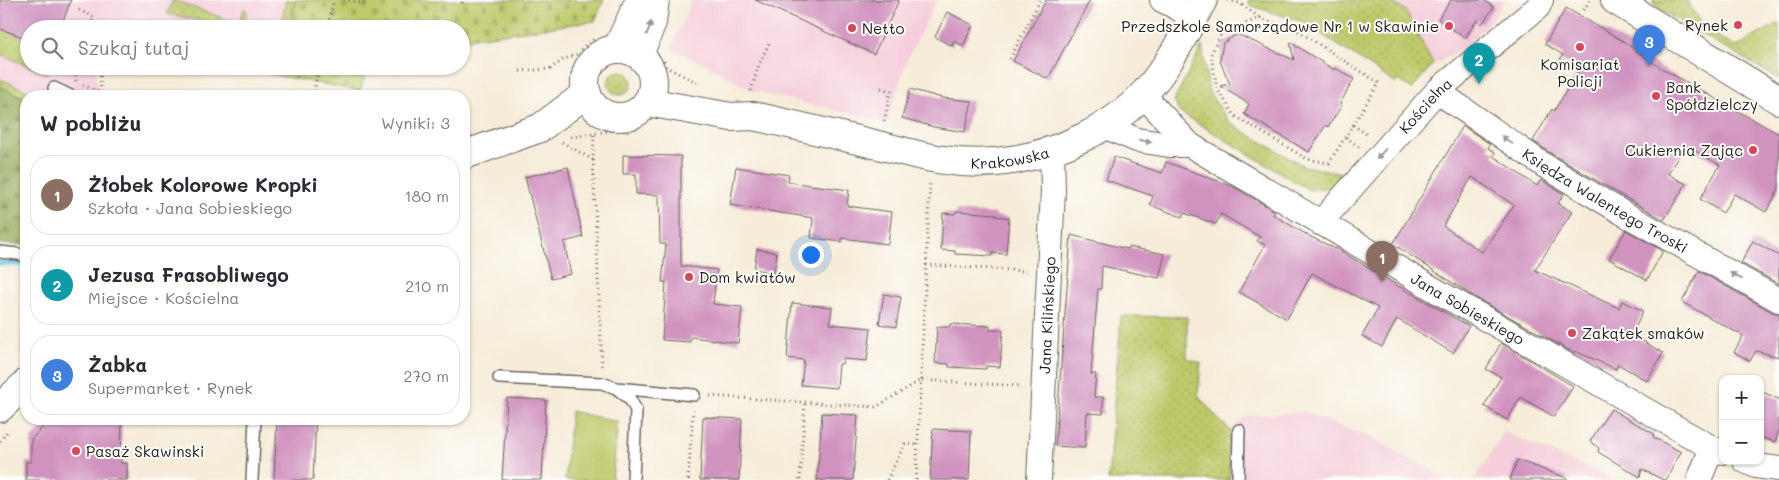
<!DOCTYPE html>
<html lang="pl">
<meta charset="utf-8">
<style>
:root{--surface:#fff;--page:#f7f7f7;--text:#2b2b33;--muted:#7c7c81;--line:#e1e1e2;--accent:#d1495b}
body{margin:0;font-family:Mali,sans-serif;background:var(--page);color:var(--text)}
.controls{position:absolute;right:15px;bottom:15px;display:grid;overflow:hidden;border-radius:10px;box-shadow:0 1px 4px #0004}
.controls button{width:45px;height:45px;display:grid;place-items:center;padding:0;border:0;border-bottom:1px solid var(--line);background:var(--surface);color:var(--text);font:25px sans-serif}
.you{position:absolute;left:810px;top:254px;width:18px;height:18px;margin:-12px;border:4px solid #fff;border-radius:50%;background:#1a73e8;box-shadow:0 0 0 8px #1a73e833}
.badge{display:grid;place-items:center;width:32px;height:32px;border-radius:50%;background:var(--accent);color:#fff;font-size:16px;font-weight:700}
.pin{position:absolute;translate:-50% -41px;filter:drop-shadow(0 1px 2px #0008)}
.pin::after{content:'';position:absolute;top:26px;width:18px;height:15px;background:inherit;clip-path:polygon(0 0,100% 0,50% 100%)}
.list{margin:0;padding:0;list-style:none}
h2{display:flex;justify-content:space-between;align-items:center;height:65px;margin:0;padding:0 20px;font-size:21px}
h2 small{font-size:16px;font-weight:400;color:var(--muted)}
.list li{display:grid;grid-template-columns:32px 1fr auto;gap:15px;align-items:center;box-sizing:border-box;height:80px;margin:0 10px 10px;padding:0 10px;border:1px solid var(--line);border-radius:20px}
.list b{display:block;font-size:19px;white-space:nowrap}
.list p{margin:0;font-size:16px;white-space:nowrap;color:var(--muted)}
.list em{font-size:16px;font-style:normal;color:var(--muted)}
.icon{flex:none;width:28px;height:28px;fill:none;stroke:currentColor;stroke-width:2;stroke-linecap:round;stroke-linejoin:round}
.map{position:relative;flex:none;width:1779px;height:480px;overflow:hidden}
.search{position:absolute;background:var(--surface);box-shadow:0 1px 4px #0004;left:20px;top:20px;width:450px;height:55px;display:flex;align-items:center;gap:12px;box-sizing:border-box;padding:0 18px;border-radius:28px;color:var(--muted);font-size:19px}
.panel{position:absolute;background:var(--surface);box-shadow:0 1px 4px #0004;left:20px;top:90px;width:450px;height:335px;border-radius:20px}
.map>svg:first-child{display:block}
.built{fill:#f5cfdb}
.grass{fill:url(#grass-dots);stroke:#6c7244}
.forest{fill:url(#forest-firs);stroke:#59643e}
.cemetery{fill:url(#cemetery-stones);stroke:#6c7244}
.park{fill:#bdc96b;stroke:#6c7244}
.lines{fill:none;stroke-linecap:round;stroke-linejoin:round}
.stream{stroke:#62badf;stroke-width:6}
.building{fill:#d092bf;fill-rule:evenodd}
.lane-casing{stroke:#68655e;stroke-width:14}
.street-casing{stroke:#68655e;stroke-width:26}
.secondary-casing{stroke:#68655e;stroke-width:30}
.path{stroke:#68655e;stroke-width:3;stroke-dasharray:1 4;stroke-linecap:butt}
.lane{stroke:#fff;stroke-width:11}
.street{stroke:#fff;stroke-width:24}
.secondary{stroke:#fff;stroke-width:28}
.oneway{fill:#999}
.poi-dot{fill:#d1495b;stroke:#fdfcf7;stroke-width:2}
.labels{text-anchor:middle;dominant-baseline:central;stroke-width:4;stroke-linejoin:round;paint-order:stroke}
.poi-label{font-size:15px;fill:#1c1c1c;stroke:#fdfcf7;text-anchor:start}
.street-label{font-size:15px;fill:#1c1c1c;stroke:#fdfcf7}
</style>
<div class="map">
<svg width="1779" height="480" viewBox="0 0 1779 480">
<defs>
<pattern id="grass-dots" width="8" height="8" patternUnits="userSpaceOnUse" patternTransform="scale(1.25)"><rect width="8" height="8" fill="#bdc96b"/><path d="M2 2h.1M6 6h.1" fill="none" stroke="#a2ac5c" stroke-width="1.8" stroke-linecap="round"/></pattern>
<pattern id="forest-firs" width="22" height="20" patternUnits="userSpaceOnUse" patternTransform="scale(1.25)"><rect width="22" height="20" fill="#96ad5f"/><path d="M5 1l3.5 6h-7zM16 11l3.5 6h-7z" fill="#7a8c4e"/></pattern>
<pattern id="cemetery-stones" width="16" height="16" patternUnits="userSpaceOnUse" patternTransform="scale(1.25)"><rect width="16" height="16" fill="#bdc96b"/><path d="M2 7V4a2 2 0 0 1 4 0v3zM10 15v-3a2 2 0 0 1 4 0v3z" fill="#a2ac5c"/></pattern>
</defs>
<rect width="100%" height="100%" fill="#fdfcf7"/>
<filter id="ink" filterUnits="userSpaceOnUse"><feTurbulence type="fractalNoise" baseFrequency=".02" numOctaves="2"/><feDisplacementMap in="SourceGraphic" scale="10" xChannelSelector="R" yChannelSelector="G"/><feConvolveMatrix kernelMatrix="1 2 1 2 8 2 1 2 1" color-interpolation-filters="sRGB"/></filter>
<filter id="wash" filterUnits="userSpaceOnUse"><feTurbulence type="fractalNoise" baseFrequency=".0096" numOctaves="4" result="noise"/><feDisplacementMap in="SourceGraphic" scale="20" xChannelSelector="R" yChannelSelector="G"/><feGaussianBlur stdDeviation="1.12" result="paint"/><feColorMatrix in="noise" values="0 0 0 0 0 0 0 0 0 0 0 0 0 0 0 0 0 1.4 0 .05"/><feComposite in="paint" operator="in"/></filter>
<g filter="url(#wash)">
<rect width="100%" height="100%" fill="#f6ecd9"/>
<path class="built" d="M0 0H296L289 29H29V66H95L99 96H26V98L0 87Z
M692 0H937L906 62 887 122 753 91 707 65 671 49Z
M1385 0H1504L1496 14 1474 39 1434 65 1405 10Z
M1304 412 1370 437 1449 480H1229L1231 431 1246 416Z
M1504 432 1615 480H1474Z"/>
<path class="grass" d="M173 0 239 24 244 9 247 11 243 29 167 14Z
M286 0H296L289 29H280Z
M1248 0H1385L1405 10 1433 64 1412 89 1399 80 1395 83 1303 22 1255 7 1249 4Z
M1653 0H1687L1703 28 1735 47 1779 23V79L1655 7Z
M0 29 29 39V66H49L46 74 0 54Z
M1202 46 1209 92 1231 124 1304 166 1342 173 1331 187 1309 190 1179 112 1174 100Z
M223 66H281L279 76Z
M608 83a12 12 0 1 1 24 0a12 12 0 1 1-24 0Z
M0 79 39 96H26V98L0 87Z
M1121 316 1187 317V358L1201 363 1198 395 1217 418 1231 431 1229 480H1108Z"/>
<path class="forest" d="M0 87 26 98V245L0 244Z"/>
<path class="cemetery" d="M296 0H604L595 21 461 40V29H289Z
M281 66H377L368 69 360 91 279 76Z"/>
<path class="park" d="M571 411 618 422 612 480H565Z"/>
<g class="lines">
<path class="stream" d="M0 263 26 264"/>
</g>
<g id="blocks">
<path class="building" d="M0 0H71L60 29H29V39L0 29Z
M755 0H899L874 54Z
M1046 0H1090L1048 79 1013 61Z
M1451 0H1484L1494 7 1482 24 1477 20 1465 38 1438 19Z
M1566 8 1623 41 1661 68 1779 134V189L1766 212 1734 194 1723 213 1700 199 1720 165 1685 145 1668 174 1686 184 1664 220 1555 156 1533 141 1552 109 1554 111 1579 70 1560 59 1563 55 1545 44Z
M947 12 973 25 963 46 954 41 952 46 935 37Z
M1237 34 1294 60 1290 42 1334 70 1335 68 1354 79 1340 103 1342 105 1328 127 1326 125 1309 152 1244 114 1249 104 1220 86 1230 84 1220 61 1223 43Z
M910 89 942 98 972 101 965 132 934 127 902 118Z
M1463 126 1490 144 1488 148 1495 152 1493 156 1537 186 1541 180 1564 194 1558 203 1572 212 1535 270 1619 308 1622 301 1643 311 1632 335 1663 353 1647 381 1618 364 1616 369 1575 351 1574 353 1476 298 1393 244ZM1472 177 1514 205 1482 252 1443 226Z
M623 155 681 156V266L717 270 713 304 742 307 738 343 691 337 690 342 662 340 666 282H662L666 244H660L659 195 636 194V174H623Z
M1114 157 1162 173 1166 162 1232 186 1275 211 1273 215 1311 237 1336 249V248L1398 286 1469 326 1453 353 1397 319 1382 347 1362 336 1378 308 1312 273 1287 319 1239 292 1265 245 1257 241 1260 237 1221 214 1216 224 1184 213 1182 217 1150 205 1153 196 1106 180Z
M568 167 583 237 564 242 571 274 551 279 525 177Z
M736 167 789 175 788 182 849 190 847 206 892 212 888 244 842 238V242L811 238 813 218 730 205Z
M956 211 996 214V216L1009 218 1006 254 992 253V256L955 254V251L941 250 943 213 955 214Z
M1626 230 1663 251 1647 280 1609 259Z
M1071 235 1127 249 1128 247 1165 254 1159 278 1102 266 1101 289H1098L1091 374H1096L1094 397H1103V414L1087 413 1085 448 1055 446Z
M1753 241 1779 256V284L1741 263Z
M757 249 777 253 774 273 754 269Z
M1699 271 1772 312 1779 314V357L1756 351 1750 361 1734 352 1743 336 1682 302Z
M884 294 901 297 896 327 879 324Z
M792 303 832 307 830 324 871 328 867 361 843 359 842 364H839L837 388 801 385 804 360 787 358Z
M950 324 990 326V330H1003L1000 367 986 366V369L949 367V364L935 363 937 327H949Z
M1501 343 1573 386 1554 417 1521 397 1507 420 1484 406 1501 377 1486 369Z
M1760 391 1779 399V431L1775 442 1760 437Z
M507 398 546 400 542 480H502Z
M1611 409 1654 434 1653 437 1681 452 1666 480H1663L1642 469 1640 477 1598 452 1599 448 1590 441Z
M822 413 858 415 853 480H817Z
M703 417 742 419 739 480H700Z
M51 419H122L121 463H127V480H26V462H31V439Z
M277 419H316L313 480H274Z
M933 429 971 431 969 480H930Z
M1517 460 1567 478V480H1510Z"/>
</g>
</g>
<g filter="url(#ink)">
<use href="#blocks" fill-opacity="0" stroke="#68655e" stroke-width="1"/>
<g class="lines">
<defs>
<path id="lane" d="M54 88 71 96
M0 252 26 255
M499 378 602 383 616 388 630 399 636 410 633 480
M616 388 694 395
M252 480 255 419
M1238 480 1239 430"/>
<g id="street">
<path d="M1162 0 1178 8 1193 19"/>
<path id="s1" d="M1437 91 1545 166 1623 213 1779 300"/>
<path id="s2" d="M1143 95 1190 145 1435 290 1712 448 1723 452"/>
<path d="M1104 126 1137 140 1169 145H1190"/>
<path id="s3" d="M1320 223 1437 91 1538 7 1541 0"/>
<path d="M1745 461 1756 466 1779 469"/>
<path id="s4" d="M1039 480 1053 190 1052 151"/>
<path d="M1699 480 1712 448"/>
</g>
<g id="secondary">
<path d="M1615 0 1779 100"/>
<path d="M617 49 636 8 645 0"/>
<circle cx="619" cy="83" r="34"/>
<path d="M639 55 652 22 655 0"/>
<path id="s5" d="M647 102 731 117 753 116C795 125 836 135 878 145 900 150 922 157 944 160 992 168 1041 158 1084 137 1110 124 1134 107 1152 84 1173 59 1187 29 1203 0"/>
<path d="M464 155 540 128 587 93"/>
<path d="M0 408 26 383"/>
</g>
</defs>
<use href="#lane" class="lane-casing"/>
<use href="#street" class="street-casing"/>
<use href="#secondary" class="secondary-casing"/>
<path class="path" d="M349 0 367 5
M1228 0 1239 3 1260 18
M462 3 463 0
M79 10 94 17 92 22 94 29
M1584 10 1590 0
M1260 18 1298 31 1379 83 1329 163 1307 159 1235 116 1217 89 1211 54 1222 32Z
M327 29 334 0
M1010 59 1040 0
M664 61 666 67 696 82 695 86
M100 66 101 93
M520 71 550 69 564 59 579 54
M572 73 583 47 594 39
M76 81 75 76 77 71 82 68H100
M83 85 108 96
M881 88 891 91 884 121
M751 91 758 67 770 41
M313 96 319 66
M1353 125 1369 136
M571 137 641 126
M1346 137 1359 147
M562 142 593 160 594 134
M593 160 602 367
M926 265 1027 271
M710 396 876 407 921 380 1021 386
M0 441 7 432
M688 480 693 410
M800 480 805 402
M887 480 905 444 918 445
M916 480 930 181"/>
<use href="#lane" class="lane"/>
<use href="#street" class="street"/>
<use href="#secondary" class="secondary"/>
</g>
<defs><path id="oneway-solid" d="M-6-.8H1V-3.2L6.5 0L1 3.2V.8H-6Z" transform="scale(1.25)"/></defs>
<g class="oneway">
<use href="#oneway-solid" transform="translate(649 28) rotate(-70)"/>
<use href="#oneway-solid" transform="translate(1507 140) rotate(-145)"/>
<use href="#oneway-solid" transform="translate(1145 141) rotate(9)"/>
<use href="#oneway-solid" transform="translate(1381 154) rotate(132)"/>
<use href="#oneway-solid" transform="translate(1736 276) rotate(-151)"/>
</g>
</g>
<g class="poi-dot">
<circle cx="1738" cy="25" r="5"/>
<circle cx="1449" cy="26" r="5"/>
<circle cx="852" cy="28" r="5"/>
<circle cx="1580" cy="47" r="5"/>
<circle cx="1656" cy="96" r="5"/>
<circle cx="1753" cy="150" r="5"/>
<circle cx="689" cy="277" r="5"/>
<circle cx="1572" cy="333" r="5"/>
<circle cx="76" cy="451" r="5"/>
</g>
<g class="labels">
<g class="poi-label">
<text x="1728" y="25" text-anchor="end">Rynek</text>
<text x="1439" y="26" text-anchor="end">Przedszkole Samorządowe Nr 1 w Skawinie</text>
<text x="862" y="28">Netto</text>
<text x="1580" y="64" text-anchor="middle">Komisariat<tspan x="1580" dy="17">Policji</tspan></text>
<text x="1666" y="87">Bank<tspan x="1666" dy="17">Spółdzielczy</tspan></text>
<text x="1743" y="150" text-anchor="end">Cukiernia Zając</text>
<text x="699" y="277">Dom kwiatów</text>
<text x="1582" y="333">Zakątek smaków</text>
<text x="86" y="451">Pasaż Skawinski</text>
</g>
<g class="street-label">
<text stroke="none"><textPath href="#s3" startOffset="158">Kościelna</textPath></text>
<text stroke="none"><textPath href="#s5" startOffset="370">Krakowska</textPath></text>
<text stroke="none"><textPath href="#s1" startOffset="201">Księdza Walentego Troski</textPath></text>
<text stroke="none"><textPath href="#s2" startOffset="391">Jana Sobieskiego</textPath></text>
<text stroke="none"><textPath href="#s4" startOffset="165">Jana Kilińskiego</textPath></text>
</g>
</g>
</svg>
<div class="controls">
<button>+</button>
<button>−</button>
</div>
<div class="you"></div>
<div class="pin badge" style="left:1382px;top:282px;background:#8d6e63">1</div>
<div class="pin badge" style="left:1479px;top:84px;background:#0f9aa8">2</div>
<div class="pin badge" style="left:1649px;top:66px;background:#3f7fe0">3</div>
<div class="search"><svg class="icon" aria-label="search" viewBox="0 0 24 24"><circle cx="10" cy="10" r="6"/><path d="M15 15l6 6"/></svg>Szukaj tutaj</div>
<section class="panel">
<h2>W pobliżu<small>Wyniki: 3</small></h2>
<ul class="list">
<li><span class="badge" style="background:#8d6e63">1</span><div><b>Żłobek Kolorowe Kropki</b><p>Szkoła · Jana Sobieskiego</p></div><em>180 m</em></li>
<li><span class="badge" style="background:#0f9aa8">2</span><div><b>Jezusa Frasobliwego</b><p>Miejsce · Kościelna</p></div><em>210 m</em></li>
<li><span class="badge" style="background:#3f7fe0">3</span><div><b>Żabka</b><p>Supermarket · Rynek</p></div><em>270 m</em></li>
</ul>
</section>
</div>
